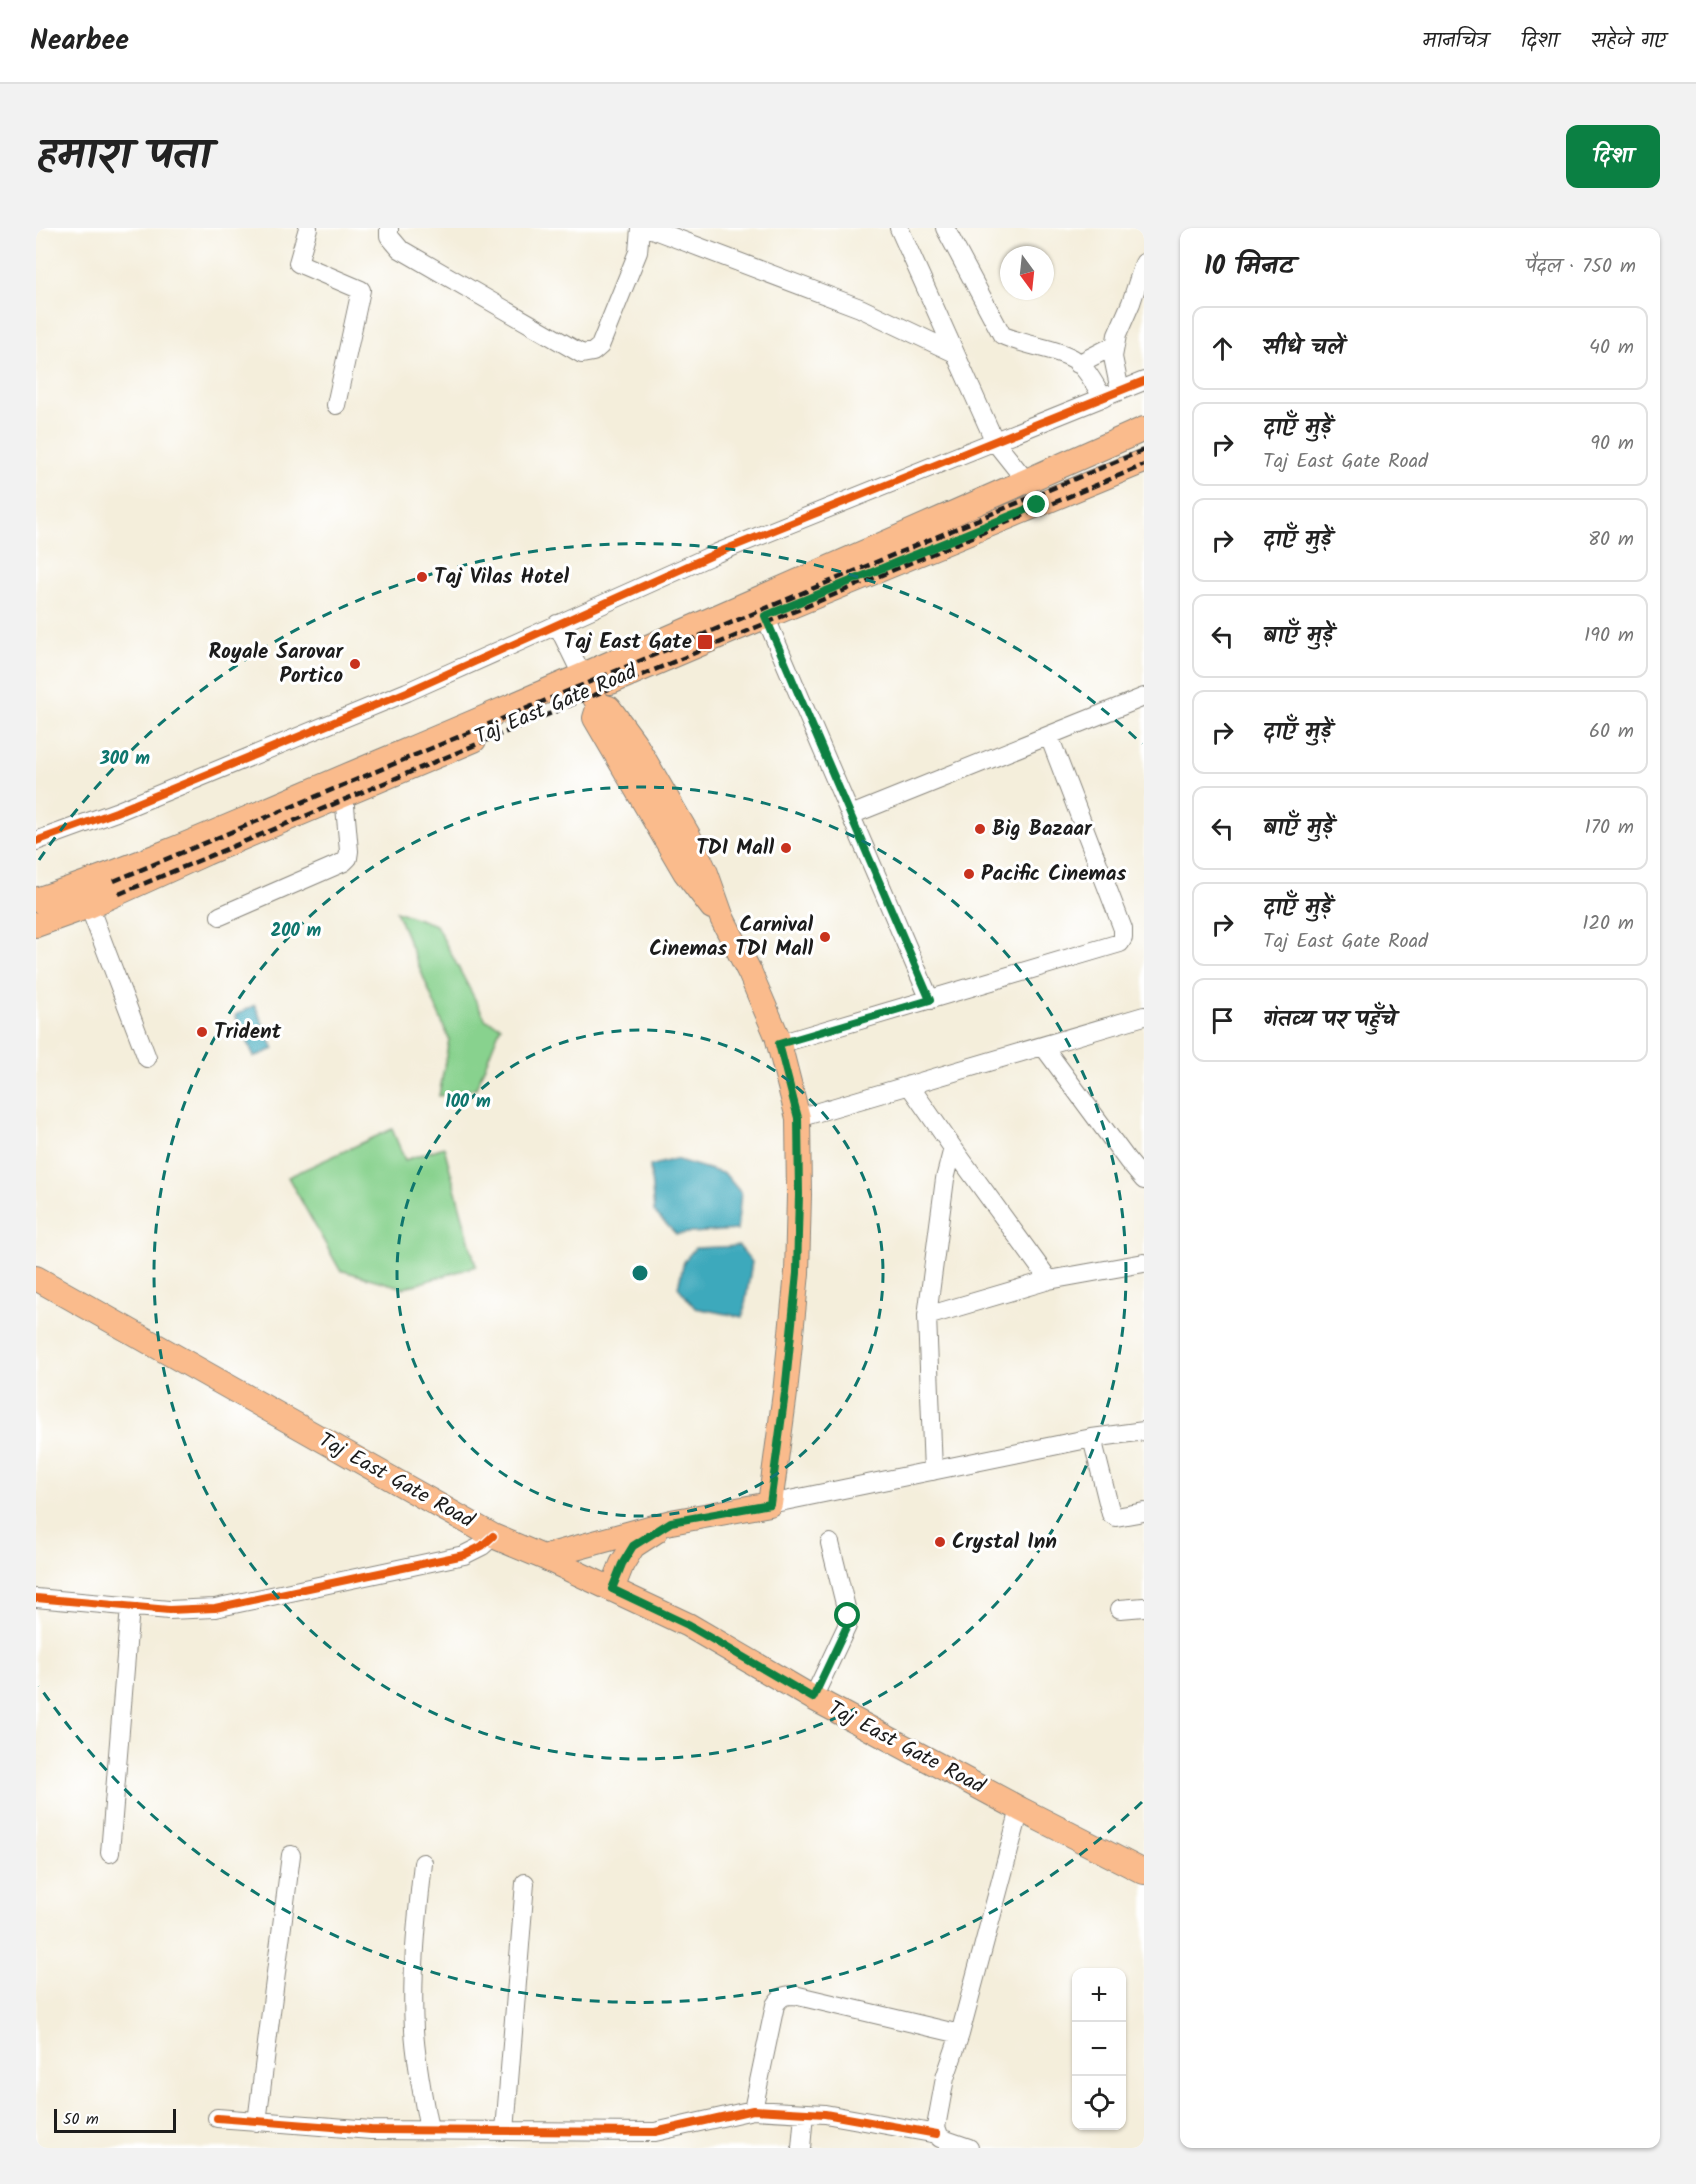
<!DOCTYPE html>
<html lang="hi">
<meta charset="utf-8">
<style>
:root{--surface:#fff;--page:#f2f2f2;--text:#222;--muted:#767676;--line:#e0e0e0;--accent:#0b8043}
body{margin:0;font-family:Kalam,"Playpen Sans Deva",sans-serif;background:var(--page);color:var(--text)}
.controls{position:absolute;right:18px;bottom:18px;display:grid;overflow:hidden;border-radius:12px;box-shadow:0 2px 4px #0004}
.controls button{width:54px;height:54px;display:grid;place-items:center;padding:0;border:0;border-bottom:2px solid var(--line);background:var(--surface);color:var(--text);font:30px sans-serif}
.compass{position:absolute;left:964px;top:18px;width:54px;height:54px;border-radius:50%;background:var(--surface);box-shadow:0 2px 4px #0004;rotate:165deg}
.scale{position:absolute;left:18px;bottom:15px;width:122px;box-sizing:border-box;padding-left:6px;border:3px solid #1c1c1c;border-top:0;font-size:16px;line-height:21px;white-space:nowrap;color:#1c1c1c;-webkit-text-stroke:4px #fff;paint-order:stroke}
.stop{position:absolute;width:18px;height:18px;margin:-14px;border:4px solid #0b8043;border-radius:50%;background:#fff}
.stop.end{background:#0b8043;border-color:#fff;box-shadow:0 2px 6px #0008}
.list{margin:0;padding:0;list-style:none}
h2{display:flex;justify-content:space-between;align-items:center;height:78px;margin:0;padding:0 24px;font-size:26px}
h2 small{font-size:20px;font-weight:400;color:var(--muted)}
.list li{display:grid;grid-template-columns:39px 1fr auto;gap:18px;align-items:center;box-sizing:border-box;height:84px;margin:0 12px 12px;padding:0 12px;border:2px solid var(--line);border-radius:12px}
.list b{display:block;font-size:22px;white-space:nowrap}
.list p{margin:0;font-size:20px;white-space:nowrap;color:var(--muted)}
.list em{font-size:20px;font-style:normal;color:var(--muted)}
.icon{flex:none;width:33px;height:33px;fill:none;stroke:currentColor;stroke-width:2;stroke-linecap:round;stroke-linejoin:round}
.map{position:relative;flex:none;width:1108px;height:1920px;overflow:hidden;border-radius:12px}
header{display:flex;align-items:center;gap:36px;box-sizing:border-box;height:84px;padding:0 30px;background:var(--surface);border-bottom:2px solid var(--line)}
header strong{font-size:28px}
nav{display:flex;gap:33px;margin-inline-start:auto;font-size:21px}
.intro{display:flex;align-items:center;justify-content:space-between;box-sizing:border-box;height:144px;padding:0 36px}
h1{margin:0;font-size:42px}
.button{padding:15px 27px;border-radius:12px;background:var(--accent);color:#fff;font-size:21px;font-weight:700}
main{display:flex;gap:36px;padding:0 36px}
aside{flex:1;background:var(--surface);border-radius:12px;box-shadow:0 2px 4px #0004}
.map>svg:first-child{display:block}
.green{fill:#88d28e;stroke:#527755;stroke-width:1.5}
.water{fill:#3da9bc;stroke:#2c626c;stroke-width:1.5}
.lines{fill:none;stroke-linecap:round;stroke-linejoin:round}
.minor-casing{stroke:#88857c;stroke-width:20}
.major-casing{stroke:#88857c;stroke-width:26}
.minor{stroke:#fff;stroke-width:18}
.major{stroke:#fabb8c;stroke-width:24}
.rail{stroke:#1c1c1c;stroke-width:4.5;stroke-dasharray:9 4.5;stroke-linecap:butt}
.cycleway-casing{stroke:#fff;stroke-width:11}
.cycleway{stroke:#e8590c;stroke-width:8}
.route{stroke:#0b8043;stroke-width:8}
.ring{fill:none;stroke:#0f766e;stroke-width:3;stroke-dasharray:10 8}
.poi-dot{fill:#c8321e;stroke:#fff;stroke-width:2}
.labels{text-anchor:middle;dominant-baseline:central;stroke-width:6;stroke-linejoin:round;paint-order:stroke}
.poi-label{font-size:21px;font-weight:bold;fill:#1c1c1c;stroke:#fff;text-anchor:start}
.street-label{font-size:21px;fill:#1c1c1c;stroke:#fff}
.centre{fill:#0f766e;stroke:#fff;stroke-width:3}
.ring-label{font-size:18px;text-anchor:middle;font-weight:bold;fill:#0f766e;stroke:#fff;stroke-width:6;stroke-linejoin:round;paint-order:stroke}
</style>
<header>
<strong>Nearbee</strong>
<nav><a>मानचित्र</a><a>दिशा</a><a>सहेजे गए</a></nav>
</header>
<div class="intro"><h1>हमारा पता</h1><a class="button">दिशा</a></div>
<main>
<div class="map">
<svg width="1108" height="1920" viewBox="0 0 1108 1920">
<rect width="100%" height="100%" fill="#fff"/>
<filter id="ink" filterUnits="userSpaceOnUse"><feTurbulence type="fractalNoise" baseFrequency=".0167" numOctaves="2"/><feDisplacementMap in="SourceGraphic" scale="12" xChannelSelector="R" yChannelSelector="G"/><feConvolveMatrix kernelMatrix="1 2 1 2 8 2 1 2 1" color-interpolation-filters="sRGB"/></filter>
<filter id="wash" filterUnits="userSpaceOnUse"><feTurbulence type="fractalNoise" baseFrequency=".008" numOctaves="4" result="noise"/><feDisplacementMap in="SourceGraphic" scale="24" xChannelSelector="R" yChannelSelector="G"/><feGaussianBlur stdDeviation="1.35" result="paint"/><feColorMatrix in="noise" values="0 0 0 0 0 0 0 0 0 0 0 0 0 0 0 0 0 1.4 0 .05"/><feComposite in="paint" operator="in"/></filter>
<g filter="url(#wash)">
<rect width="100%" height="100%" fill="#f4eedb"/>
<path class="green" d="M360 683 400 697 450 792 465 798 440 860 403 868 413 811Z
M356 901 369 932 408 919 440 1038 368 1060 304 1042 252 949Z"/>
<path class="water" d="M219 777 238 821 218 829 199 787Z
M639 931 689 946 705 965 701 1002 640 1006 618 984 614 938Z
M703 1018 716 1034 707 1089 659 1080 642 1059 648 1033 659 1020Z"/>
</g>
<g filter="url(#ink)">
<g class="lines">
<defs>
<path id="minor" d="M272 0 262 35 325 62 300 177
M353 0V8L364 21 546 126 557 124 564 118 602 24 604 0
M613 0 824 80 919 125
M863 0 959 214 990 253
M909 0 966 107C989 118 1014 119 1034 129 1048 135 1059 157 1067 170
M1042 136 1079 117
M1084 163 1077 129 1081 107 1095 75 1108 35
M729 388 894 772
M521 396 547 449
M815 587 1108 469
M0 613 80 584 371 464 681 325 1108 153
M53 678 111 830
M184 688 308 634 312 630 313 623 308 567
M743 816 1084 715 1087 710V701L1013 508
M1007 818 1092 933 1108 952
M873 857 917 920 1013 1052 1108 1035
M762 890 1108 788
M891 1088 1013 1052
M1056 1210 1075 1286 1080 1289 1108 1284
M897 1243 891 1088 909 951 917 920
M734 1276 1056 1210 1108 1203
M0 1370 133 1382 179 1380 428 1327 446 1318 457 1308
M1084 1381 1108 1379
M777 1470 811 1398 812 1388 794 1315
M74 1625 94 1379
M387 1635C381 1690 375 1746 378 1802 380 1836 387 1869 393 1902
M717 1882 739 1777C744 1769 748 1767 758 1767L924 1806
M181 1890 335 1902 619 1904 717 1882 789 1886 901 1906
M221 1894 255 1627
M469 1903 489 1655
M765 1920 768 1886
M933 1920 904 1910 900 1899 909 1850 924 1806 984 1581"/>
<path id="major" d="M575 454 697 402 1108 233
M556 465 563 477 559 490 649 644 676 679
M0 672C124 632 244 575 365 525 614 420 861 310 1108 201
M0 697 53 678 170 625 438 512
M0 1050 457 1308 507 1329 652 1397 777 1470 984 1581 1108 1644
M507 1329 635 1294 734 1276 749 1165 761 1045 763 967 762 890 741 808 714 745 686 690 670 645 652 607 598 514 573 480 563 477
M576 1361 586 1336 597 1318 620 1303"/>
</defs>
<use href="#minor" class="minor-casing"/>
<use href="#major" class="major-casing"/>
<use href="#minor" class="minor"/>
<use href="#major" class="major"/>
<path class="rail" d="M78 653 1108 222
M83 666 1108 237"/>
<defs>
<path id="cycleway" d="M0 613 80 584 371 464 681 325 1108 153
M0 1370 133 1382 179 1380 428 1327 446 1318 457 1308
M181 1890 335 1902 619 1904 717 1882 789 1886 901 1906"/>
</defs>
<use href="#cycleway" class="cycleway-casing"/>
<use href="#cycleway" class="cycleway"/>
</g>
</g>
<g class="lines" filter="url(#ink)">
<path class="route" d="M812 1388 811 1398 777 1470 652 1397 576 1361 586 1336 597 1318 635 1294 734 1276 749 1165 761 1045 763 967 762 890 743 816 894 772 729 388 1001 277"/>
</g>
<g class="ring">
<circle cx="604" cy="1045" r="243"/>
<circle cx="604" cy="1045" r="486"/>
<path d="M1106 1574A729 729 0 0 1 3 1458M3 632A729 729 0 0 1 1106 516"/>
</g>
<g class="poi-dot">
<circle cx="386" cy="349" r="6"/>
<rect x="661" y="406" width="16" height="16" rx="3"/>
<circle cx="319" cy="436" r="6"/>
<circle cx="944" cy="601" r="6"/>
<circle cx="750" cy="620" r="6"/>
<circle cx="933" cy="646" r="6"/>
<circle cx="789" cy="709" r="6"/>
<circle cx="166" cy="804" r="6"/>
<circle cx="904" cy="1314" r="6"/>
</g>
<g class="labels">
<g class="poi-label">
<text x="398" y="349">Taj Vilas Hotel</text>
<text x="656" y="414" text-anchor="end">Taj East Gate</text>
<text x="307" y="424" text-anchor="end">Royale Sarovar<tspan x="307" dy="24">Portico</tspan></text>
<text x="956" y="601">Big Bazaar</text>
<text x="738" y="620" text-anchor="end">TDI Mall</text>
<text x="945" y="646">Pacific Cinemas</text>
<text x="777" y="697" text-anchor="end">Carnival<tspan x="777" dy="24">Cinemas TDI Mall</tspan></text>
<text x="178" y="804">Trident</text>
<text x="916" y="1314">Crystal Inn</text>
</g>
<g class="street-label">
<text transform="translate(520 477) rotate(-23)">Taj East Gate Road</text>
<text transform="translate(360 1253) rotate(29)">Taj East Gate Road</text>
<text transform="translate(870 1520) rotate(28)">Taj East Gate Road</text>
</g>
</g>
<circle cx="604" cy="1045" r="9" class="centre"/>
<g class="ring-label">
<text x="89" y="536">300 m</text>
<text x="260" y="708">200 m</text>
<text x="432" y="879">100 m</text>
</g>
</svg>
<div class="controls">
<button>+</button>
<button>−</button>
<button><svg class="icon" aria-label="locate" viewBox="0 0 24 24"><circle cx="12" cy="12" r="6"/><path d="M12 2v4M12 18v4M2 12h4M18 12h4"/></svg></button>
</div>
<svg class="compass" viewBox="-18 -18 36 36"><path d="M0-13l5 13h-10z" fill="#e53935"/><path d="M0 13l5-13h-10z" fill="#767676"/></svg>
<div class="scale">50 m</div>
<div class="stop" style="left:812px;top:1388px"></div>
<div class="stop end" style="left:1001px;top:277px"></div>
</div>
<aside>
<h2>10 मिनट<small>पैदल · 750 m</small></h2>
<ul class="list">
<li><svg class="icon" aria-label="ahead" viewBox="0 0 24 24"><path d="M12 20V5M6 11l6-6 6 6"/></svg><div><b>सीधे चलें</b></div><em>40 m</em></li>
<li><svg class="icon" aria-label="right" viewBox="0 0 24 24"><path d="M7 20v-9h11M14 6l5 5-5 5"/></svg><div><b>दाएँ मुड़ें</b><p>Taj East Gate Road</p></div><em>90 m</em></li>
<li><svg class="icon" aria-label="right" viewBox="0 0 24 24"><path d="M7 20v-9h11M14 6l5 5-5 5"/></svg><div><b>दाएँ मुड़ें</b></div><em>80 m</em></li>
<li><svg class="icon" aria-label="left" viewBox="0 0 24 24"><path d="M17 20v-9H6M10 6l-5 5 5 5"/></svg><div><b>बाएँ मुड़ें</b></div><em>190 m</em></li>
<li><svg class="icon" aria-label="right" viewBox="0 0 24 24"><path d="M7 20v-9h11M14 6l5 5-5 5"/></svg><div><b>दाएँ मुड़ें</b></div><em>60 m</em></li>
<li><svg class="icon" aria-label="left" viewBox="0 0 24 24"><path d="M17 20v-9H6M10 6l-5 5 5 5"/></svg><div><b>बाएँ मुड़ें</b></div><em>170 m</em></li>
<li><svg class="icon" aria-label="right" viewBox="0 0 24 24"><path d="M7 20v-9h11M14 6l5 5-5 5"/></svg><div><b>दाएँ मुड़ें</b><p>Taj East Gate Road</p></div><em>120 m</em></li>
<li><svg class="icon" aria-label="arrive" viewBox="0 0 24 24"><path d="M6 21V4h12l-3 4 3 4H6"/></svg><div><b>गंतव्य पर पहुँचे</b></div></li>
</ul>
</aside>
</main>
